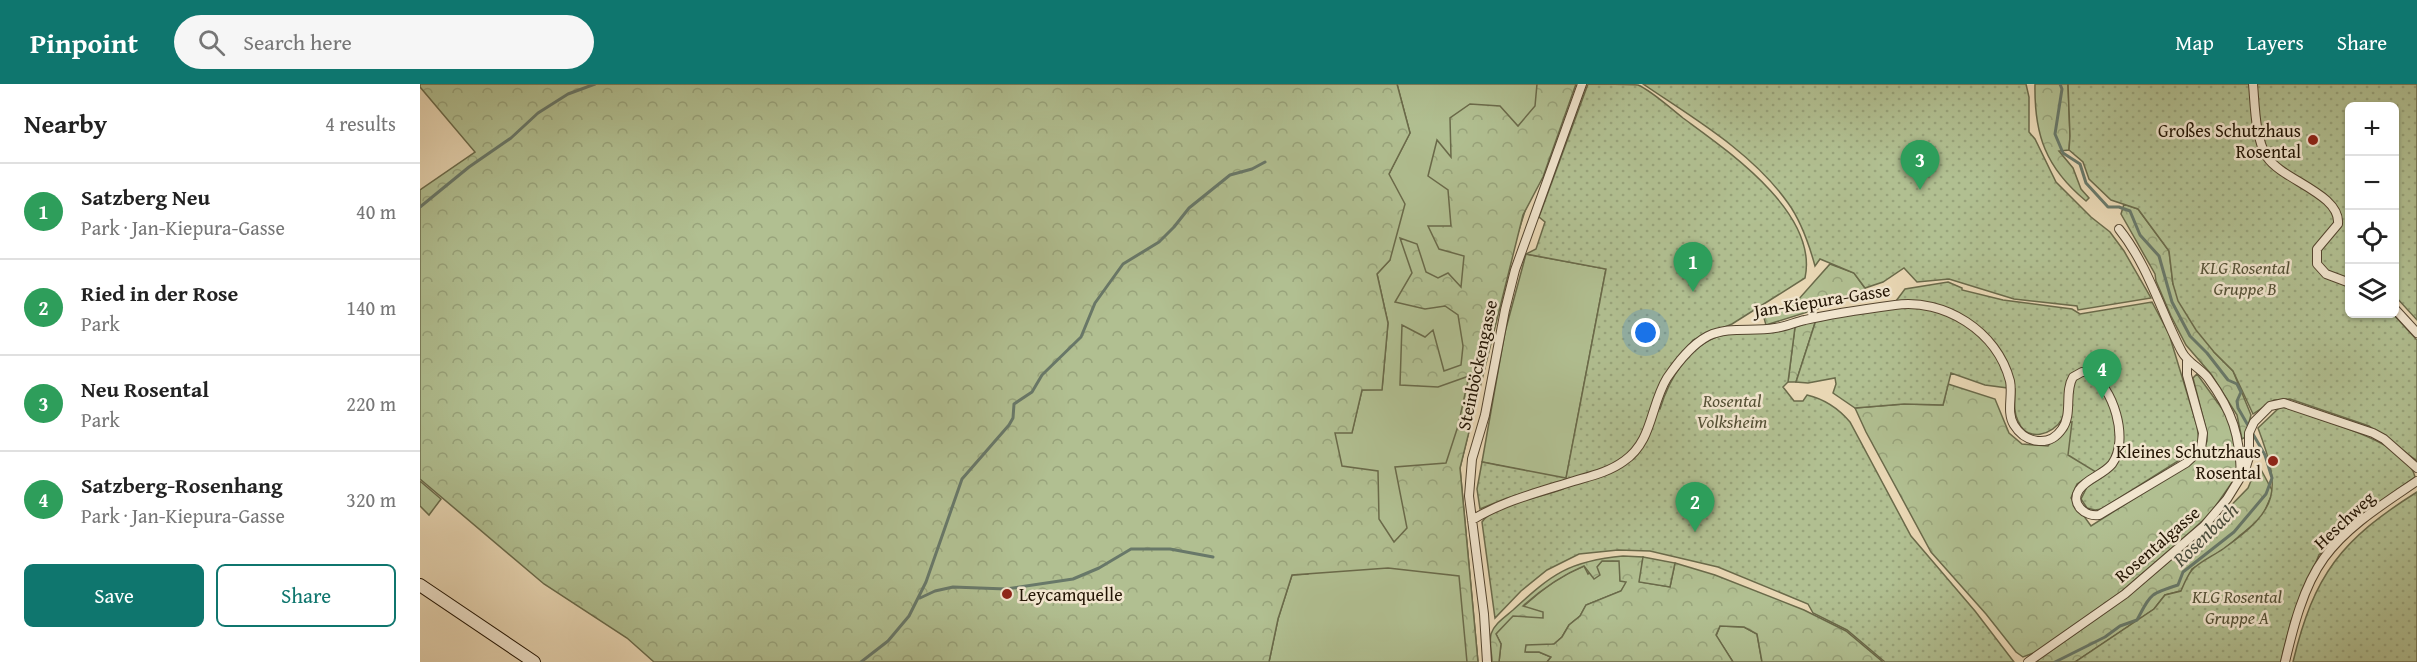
<!DOCTYPE html>
<meta charset="utf-8">
<style>
:root{--surface:#fff;--page:#f6f6f6;--text:#222;--muted:#767676;--line:#e0e0e0;--accent:#0f766e}
body{margin:0;font-family:"Gentium Book Plus",serif;background:var(--page);color:var(--text)}
.controls{position:absolute;right:18px;top:18px;display:grid;overflow:hidden;border-radius:9px;box-shadow:0 2px 4px #0004}
.controls button{width:54px;height:54px;display:grid;place-items:center;padding:0;border:0;border-bottom:2px solid var(--line);background:var(--surface);color:var(--text);font:30px sans-serif}
.you{position:absolute;left:1226px;top:249px;width:21px;height:21px;margin:-15px;border:4px solid #fff;border-radius:50%;background:#1a73e8;box-shadow:0 0 0 9px #1a73e833}
.badge{display:grid;place-items:center;width:39px;height:39px;border-radius:50%;background:var(--accent);color:#fff;font-size:20px;font-weight:700}
.pin{position:absolute;translate:-50% -50px;filter:drop-shadow(0 2px 3px #0008)}
.pin::after{content:'';position:absolute;top:32px;width:21px;height:18px;background:inherit;clip-path:polygon(0 0,100% 0,50% 100%)}
.list{margin:0;padding:0;list-style:none}
h2{display:flex;justify-content:space-between;align-items:center;height:78px;margin:0;padding:0 24px;font-size:26px}
h2 small{font-size:20px;font-weight:400;color:var(--muted)}
.list li{display:grid;grid-template-columns:39px 1fr auto;gap:18px;align-items:center;box-sizing:border-box;height:96px;padding:0 24px;border-top:2px solid var(--line)}
.list b{display:block;font-size:22px;white-space:nowrap}
.list p{margin:0;font-size:20px;white-space:nowrap;color:var(--muted)}
.list em{font-size:20px;font-style:normal;color:var(--muted)}
.actions{display:flex;gap:12px;padding:18px 24px}
.actions a{flex:1;padding:14px 0;border:2px solid var(--accent);border-radius:9px;text-align:center;font-size:21px;color:var(--accent)}
.actions .main{background:var(--accent);color:#fff}
.icon{flex:none;width:33px;height:33px;fill:none;stroke:currentColor;stroke-width:2;stroke-linecap:round;stroke-linejoin:round}
.map{position:relative;flex:none;width:1997px;height:578px;overflow:hidden}
header{display:flex;align-items:center;gap:36px;box-sizing:border-box;height:84px;padding:0 30px;background:var(--accent);color:#fff}
header strong{font-size:28px}
nav{display:flex;gap:33px;margin-inline-start:auto;font-size:21px}
.search{width:420px;height:54px;background:var(--page);display:flex;align-items:center;gap:15px;box-sizing:border-box;padding:0 21px;border-radius:33px;color:var(--muted);font-size:22px}
main{display:flex}
aside{flex:1;background:var(--surface)}
.map>svg:first-child{display:block}
.grass{fill:#b1bf91;stroke:#6a6a4a;stroke-width:1.5}
.forest{fill:url(#forest-crowns);stroke:#6a6a4a;stroke-width:1.5}
.park{fill:url(#park-dots);stroke:#6a6a4a;stroke-width:1.5}
.lines{fill:none;stroke-linecap:round;stroke-linejoin:round}
.stream{stroke:#687869;stroke-width:3}
.street-casing{stroke:#54452f;stroke-width:10}
.secondary-casing{stroke:#221403;stroke-width:14}
.street{stroke:#f1e5ce;stroke-width:8}
.secondary{stroke:#f1e5ce;stroke-width:12}
.poi-dot{fill:#8f2418;stroke:#f1e5ce;stroke-width:2}
.labels{text-anchor:middle;dominant-baseline:central;stroke-width:5;stroke-linejoin:round;paint-order:stroke}
.poi-label{font-size:18px;fill:#221403;stroke:#f1e5ce;text-anchor:end}
.park-label{font-size:18px;font-style:italic;fill:#545035;stroke:#f1e5ce}
.street-label{font-size:18px;fill:#221403;stroke:#f1e5ce}
.water-label{font-size:20px;font-style:italic;fill:#4b4e3e;stroke:#f1e5ce}
</style>
<header>
<strong>Pinpoint</strong>
<div class="search"><svg class="icon" aria-label="search" viewBox="0 0 24 24"><circle cx="10" cy="10" r="6"/><path d="M15 15l6 6"/></svg>Search here</div>
<nav><a>Map</a><a>Layers</a><a>Share</a></nav>
</header>
<main>
<aside>
<h2>Nearby<small>4 results</small></h2>
<ul class="list">
<li><span class="badge" style="background:#2e9e5b">1</span><div><b>Satzberg Neu</b><p>Park · Jan-Kiepura-Gasse</p></div><em>40 m</em></li>
<li><span class="badge" style="background:#2e9e5b">2</span><div><b>Ried in der Rose</b><p>Park</p></div><em>140 m</em></li>
<li><span class="badge" style="background:#2e9e5b">3</span><div><b>Neu Rosental</b><p>Park</p></div><em>220 m</em></li>
<li><span class="badge" style="background:#2e9e5b">4</span><div><b>Satzberg-Rosenhang</b><p>Park · Jan-Kiepura-Gasse</p></div><em>320 m</em></li>
</ul>
<div class="actions"><a class="main">Save</a><a>Share</a></div>
</aside>
<div class="map">
<svg width="1997" height="578" viewBox="0 0 1997 578">
<defs>
<pattern id="forest-crowns" width="20" height="18" patternUnits="userSpaceOnUse" patternTransform="scale(1.5)"><rect width="20" height="18" fill="#b1bf91"/><path d="M2 6a3 3 0 1 1 6 0M12 15a3 3 0 1 1 6 0" fill="none" stroke="#98a37b"/></pattern>
<pattern id="park-dots" width="8" height="8" patternUnits="userSpaceOnUse" patternTransform="scale(1.5)"><rect width="8" height="8" fill="#b1bf91"/><path d="M2 2h.1M6 6h.1" fill="none" stroke="#98a37b" stroke-width="1.8" stroke-linecap="round"/></pattern>
</defs>
<rect width="100%" height="100%" fill="#e9d7b4"/>
<filter id="stains"><feTurbulence type="fractalNoise" baseFrequency=".00333" numOctaves="4"/><feColorMatrix values="0 0 0 0 .2 0 0 0 0 .09 0 0 0 0 .02 0 0 0 .5 -.17"/></filter>
<radialGradient id="worn" r=".72"><stop offset=".6" stop-color="#630" stop-opacity="0"/><stop offset="1" stop-color="#630" stop-opacity=".3"/></radialGradient>
<path class="grass" d="M977 0H1145L1093 165 1040 384 1058 578H849L858 535 872 491 888 490 915 348H932L942 306 962 305 968 239 957 190 970 176 969 90 990 49Z
M1106 170 1186 185 1146 395 1062 378 1085 248Z
M0 397 21 415 9 431 0 422Z
M1182 477H1200V496L1207 498 1201 507 1166 521 1160 532 1149 541 1142 553 1134 560 1106 568H1119L1131 573 1127 578H1079L1081 560 1076 550 1080 543C1110 518 1126 497 1164 482L1168 490Z
M1300 542 1324 543 1337 550 1342 578H1313L1296 552Z"/>
<path class="forest" d="M0 0H977L990 49 969 90 985 120 970 176 957 190 968 239 962 306H942L932 349H915L922 382 958 387 959 435 974 458 987 444 975 383 1026 379 1038 342 1049 292 1018 303 980 301 982 241 1005 253 1013 246 1024 287 1041 281 1043 262 1038 231 1025 222 1005 225 975 218 992 189 980 154 997 160 1006 188 1018 194 1028 189 1041 203 1044 172 1019 165 1008 142H1031L1028 106 1008 92 1017 56 1031 73 1030 34 1050 20 1080 22 1098 42 1115 22 1117 0H1156L1123 93 1103 131 1040 384 1058 578H1047L1039 492 968 484 872 491 858 535 849 578H234L207 554 124 500 0 395V106L55 68 0 3Z
M1615 0H1648L1650 52 1649 66 1639 67 1653 84 1661 105 1669 114 1666 117C1626 84 1614 51 1615 0Z
M1704 120 1718 125 1749 167 1753 200 1794 268 1813 287 1831 331 1825 353 1822 355 1817 331 1791 290 1766 261 1751 232 1736 197 1735 190 1701 130Z
M1410 180 1434 189 1445 204 1442 211 1346 241 1344 234 1378 216Z
M1396 236 1376 298H1368L1375 243Z
M1777 290 1808 333 1815 351 1817 386 1813 397 1790 430 1769 449 1702 507 1619 567 1603 573 1596 568 1566 530 1511 468 1446 348 1435 324 1484 320 1523 321 1528 300 1575 315 1589 349 1602 360 1628 362 1646 339 1652 338 1676 388 1657 400 1651 414 1671 442 1781 372 1787 357V349L1773 294Z
M1838 380 1853 408 1842 433 1804 465 1772 485 1761 507 1745 511 1734 525 1655 578H1615L1707 513 1790 443 1828 404Z
M1203 472 1223 473 1220 498 1250 503 1255 479 1295 491 1384 526 1426 547 1463 578H1342L1337 550 1324 543 1300 542 1296 551 1313 578H1127L1131 573 1119 568H1105L1106 561 1134 560 1142 553 1149 541 1160 532 1166 521 1201 507 1206 498 1200 497 1199 477H1182L1177 483 1180 491 1174 495 1164 482C1140 492 1122 505 1103 522L1123 528V534L1093 532 1076 550 1081 560 1079 578H1072C1072 570 1069 558 1071 550 1074 540 1085 533 1093 526 1132 490 1149 477 1203 472Z"/>
<path class="park" d="M1168 0C1179 0 1209 0 1218 1 1232 7 1250 24 1263 34 1308 67 1399 129 1385 194L1312 240 1273 256 1247 289 1232 324 1240 325C1249 295 1269 261 1300 252 1323 245 1351 245 1375 243L1368 298 1363 303 1374 317H1383L1387 311C1404 315 1419 325 1430 338L1491 452 1555 527 1594 578H1465L1427 546 1393 529 1388 520 1298 483 1230 467 1198 466 1159 470 1127 486 1101 507 1075 534 1062 438C1074 420 1123 413 1143 405L1141 398 1087 414 1060 425 1057 405 1062 378 1146 394 1186 185 1106 170 1116 165 1125 138 1119 133Z
M1223 0H1606L1609 13V48L1615 55 1636 98 1671 133 1690 148 1704 167 1731 214 1658 226 1657 222 1594 215 1529 195 1497 198 1484 184 1463 198 1445 204 1434 189 1400 175 1395 182C1389 160 1381 137 1368 119 1332 68 1273 34 1223 0Z
M1648 0H1997V236L1975 212 1974 22H1930V230H1973L1997 256V377L1949 342 1870 315 1854 316 1833 330 1813 287 1794 268 1776 246 1758 217 1753 200 1749 167 1718 125 1691 116 1669 95 1663 78 1649 66 1650 52Z
M1528 198 1542 204V206L1583 216 1652 225 1660 230 1732 218 1749 250 1777 342 1779 357 1774 367 1682 425 1675 426 1667 424 1661 415 1667 403 1681 394 1676 388 1648 371 1652 338 1646 339 1642 335C1633 351 1607 359 1598 337 1593 327 1595 316 1595 305L1565 301 1531 289 1523 321 1484 320 1435 324 1413 309 1416 300 1415 294 1388 299 1376 298 1396 236 1470 225 1485 205Z
M1860 323C1872 324 1885 330 1896 334 1923 343 1988 362 1995 393L1944 429 1899 471 1871 537 1861 578H1655L1734 525 1745 511 1761 507C1764 500 1767 492 1772 486 1779 478 1793 472 1803 465 1859 425 1862 408 1838 344Z
M1997 408V578H1873C1894 490 1921 456 1997 408Z
M1223 473 1255 479 1250 503 1219 498Z"/>
<g class="lines">
<path class="stream" d="M0 123 49 83 91 54 118 29 148 10 175 0
M500 514 515 507 533 503 586 505 653 495 679 484 711 465H750L793 473
M441 578 468 557 489 532 506 498 542 395 589 341 593 334 594 320 612 308 622 291 661 253 675 219 703 180 739 158 754 143 769 124 810 91 832 85 845 78
M1635 578 1685 553 1700 542 1717 536C1731 510 1729 510 1758 501L1763 488 1814 448 1846 410 1852 394 1845 371 1818 324 1817 317 1821 308 1817 300 1808 296 1787 269 1770 252 1752 218 1739 172 1720 151 1710 127 1699 123H1688L1666 99 1660 80 1643 69 1635 50 1642 5 1640 0"/>
<defs>
<path id="street" d="M1833 0C1835 22 1835 54 1847 73 1862 96 1921 110 1918 140L1897 165V180L1906 190 1930 199
M1699 145C1728 181 1741 228 1762 268 1768 279 1780 284 1788 294 1813 328 1820 352 1821 393
M1974 224 1997 249
M1052 436C1083 417 1119 408 1154 397 1171 392 1189 388 1204 377 1233 357 1230 322 1247 294 1258 278 1271 261 1288 252 1309 242 1332 248 1355 244 1365 243 1375 238 1385 236 1415 229 1445 225 1475 221 1524 214 1577 247 1590 297 1593 311 1586 328 1594 341 1605 359 1629 364 1642 345 1653 330 1644 308 1653 293L1662 288H1669C1693 303 1710 355 1692 380 1683 391 1667 394 1659 406 1650 420 1665 433 1679 431L1766 379 1781 365 1783 349 1767 291V277
M1067 578 1064 530 1049 412 1052 375 1065 331 1085 226 1095 186 1162 0
M1608 578 1705 510 1784 442 1807 415 1825 386 1829 373V349L1834 338 1850 322 1864 319 1953 349 1964 355 1997 384
M1865 578C1873 544 1883 503 1904 474 1927 442 1965 419 1997 397"/>
<path id="secondary" d="M0 501 114 578"/>
</defs>
<use href="#street" class="street-casing"/>
<use href="#secondary" class="secondary-casing"/>
<use href="#street" class="street"/>
<use href="#secondary" class="secondary"/>
</g>
<g class="poi-dot">
<circle cx="1893" cy="56" r="6"/>
<circle cx="1853" cy="377" r="6"/>
<circle cx="587" cy="510" r="6"/>
</g>
<g class="labels">
<g class="poi-label">
<text x="1881" y="46">Großes Schutzhaus<tspan x="1881" dy="21">Rosental</tspan></text>
<text x="1841" y="367">Kleines Schutzhaus<tspan x="1841" dy="21">Rosental</tspan></text>
<text x="599" y="510" text-anchor="start">Leycamquelle</text>
</g>
<g class="park-label">
<text x="1825" y="183">KLG Rosental<tspan x="1825" dy="21">Gruppe B</tspan></text>
<text x="1312" y="316">Rosental<tspan x="1312" dy="21">Volksheim</tspan></text>
<text x="1817" y="512">KLG Rosental<tspan x="1817" dy="21">Gruppe A</tspan></text>
</g>
<g class="street-label">
<text transform="translate(1402 216) rotate(-9)">Jan-Kiepura-Gasse</text>
<text transform="translate(1057 281) rotate(-78)">Steinböckengasse</text>
<text transform="translate(1924 436) rotate(-43)">Heschweg</text>
<text transform="translate(1737 460) rotate(-41)">Rosentalgasse</text>
</g>
<g class="water-label">
<text transform="translate(1785 450) rotate(-44)">Rosenbach</text>
</g>
</g>
<rect width="100%" height="100%" filter="url(#stains)"/>
<rect width="100%" height="100%" fill="url(#worn)"/>
</svg>
<div class="controls">
<button>+</button>
<button>−</button>
<button><svg class="icon" aria-label="locate" viewBox="0 0 24 24"><circle cx="12" cy="12" r="6"/><path d="M12 2v4M12 18v4M2 12h4M18 12h4"/></svg></button>
<button><svg class="icon" aria-label="layers" viewBox="0 0 24 24"><path d="M12 4l9 5-9 5-9-5zM3 14l9 5 9-5"/></svg></button>
</div>
<div class="you"></div>
<div class="pin badge" style="left:1273px;top:208px;background:#2e9e5b">1</div>
<div class="pin badge" style="left:1275px;top:448px;background:#2e9e5b">2</div>
<div class="pin badge" style="left:1500px;top:106px;background:#2e9e5b">3</div>
<div class="pin badge" style="left:1682px;top:315px;background:#2e9e5b">4</div>
</div>
</main>
